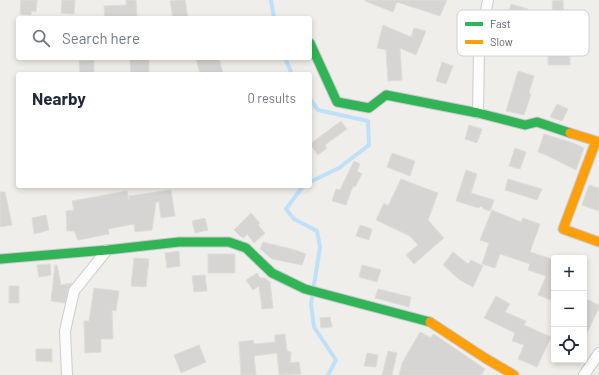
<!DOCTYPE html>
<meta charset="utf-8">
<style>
:root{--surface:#fff;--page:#f2f2f3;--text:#1f2937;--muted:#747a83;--line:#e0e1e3}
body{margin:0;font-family:Barlow,sans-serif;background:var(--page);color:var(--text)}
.controls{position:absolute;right:12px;bottom:12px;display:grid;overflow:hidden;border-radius:4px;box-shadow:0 2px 6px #0003}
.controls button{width:36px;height:36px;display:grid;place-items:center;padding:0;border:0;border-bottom:1px solid var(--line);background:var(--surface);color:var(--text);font:20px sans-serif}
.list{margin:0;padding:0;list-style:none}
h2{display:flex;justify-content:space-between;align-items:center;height:52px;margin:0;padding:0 16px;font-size:17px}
h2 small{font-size:13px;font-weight:400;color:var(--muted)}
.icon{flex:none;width:22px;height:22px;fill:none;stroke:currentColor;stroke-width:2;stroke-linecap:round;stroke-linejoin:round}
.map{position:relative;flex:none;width:599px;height:375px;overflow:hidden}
.search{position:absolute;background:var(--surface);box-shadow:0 2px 6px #0003;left:16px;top:16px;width:296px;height:44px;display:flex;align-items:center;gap:10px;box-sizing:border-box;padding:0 14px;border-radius:4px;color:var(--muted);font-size:15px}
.panel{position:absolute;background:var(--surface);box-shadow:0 2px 6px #0003;left:16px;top:72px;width:296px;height:116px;border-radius:4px}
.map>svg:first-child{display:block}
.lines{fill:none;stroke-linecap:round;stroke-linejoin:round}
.stream{stroke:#bfe0f9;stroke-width:4}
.building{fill:#d6d5d3;stroke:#deddd9}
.street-casing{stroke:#cbcccc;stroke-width:12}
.fast-casing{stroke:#cacacb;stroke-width:11}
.slow-casing{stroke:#cacacb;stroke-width:11}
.street{stroke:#fdfcfc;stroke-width:10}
.fast{stroke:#30b455;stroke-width:9}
.slow{stroke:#ff9f0a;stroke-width:9}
.key{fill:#fff;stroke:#cfd0d2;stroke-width:1}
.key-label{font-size:11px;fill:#5f6368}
</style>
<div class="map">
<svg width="599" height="375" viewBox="0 0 599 375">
<rect width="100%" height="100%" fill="#efeeea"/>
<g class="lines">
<path class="stream" d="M271 0 274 18
M285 58 292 74
M310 99 318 110 368 121 369 145 339 168 310 182
M303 186 286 209 294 219 317 231 320 247 311 304 314 327 336 360 328 375"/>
</g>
<path class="building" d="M21 0H37L36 12 31 11V15L20 14Z
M62 0H75L74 14 61 13Z
M126 0H136L137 18H105L104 6 126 5Z
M178 0H185L188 18H173L170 1Z
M365 0H447L440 16 397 2 393 12 365 1Z
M563 0 564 17H569L568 22 582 20 584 37 570 40V65H548L549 16H553L552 1Z
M511 4 528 9 517 40 501 35Z
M383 25 411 37 414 28 426 31 416 55 400 48 402 80 388 81 386 50 377 48Z
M130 58H149V74H131Z
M196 58H219L223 74H200Z
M94 60V72L80 73 79 61Z
M442 62 453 66 446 84 436 81Z
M518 71 534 76 529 93 531 94 524 115 506 111Z
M557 104 568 109 562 121 550 117Z
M341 121 347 129 325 145 327 148 318 155 310 144Z
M469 125 482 129 477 143 465 139Z
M544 134 573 143 584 148 576 170 546 155 538 152Z
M515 148 526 152 520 169 509 166Z
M392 153 415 161 410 176 387 167Z
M354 161 360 164 357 171 362 174 355 187 353 186 346 205 332 201 336 189 340 190Z
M466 170 477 174 471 193 494 200 490 211 484 209 481 206 479 208 456 201Z
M401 179 438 193 428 220 444 238 414 264 406 255 418 245 410 236 376 220 384 203 388 206Z
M508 179 542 189 537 200 505 190Z
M589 185 599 188V211L582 205Z
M171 190 175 216 161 218 159 202H156L152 230 135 232 134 224 108 229 109 234 78 240 74 231H67L66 211 74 210 72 201 127 191 129 200V196Z
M0 192H5L12 225 0 227Z
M492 210 521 222 523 218 540 224 530 252 552 259 554 257V301L538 295 546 276 528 270 530 264 500 254 495 268 482 264 489 243 480 240Z
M251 213 260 223 258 225 265 233 254 243 247 234 244 238 240 236 234 230Z
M46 215 49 230 34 234 32 218Z
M205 218 208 230 195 233 192 221Z
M360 225 372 229 369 240 356 236Z
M263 242 295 250 306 254 302 265 272 259 260 249Z
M179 251 180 266 167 268 165 253Z
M453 252 468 264 471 260 483 266 473 287 460 280 443 265Z
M208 254H235V273H208Z
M134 258 149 259 146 287 131 286Z
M50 264 51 275 39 277 37 265Z
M55 265H57L61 285 72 283 68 289 65 303 51 301Z
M362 265 381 270 377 282 359 277Z
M257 273 260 278H265L270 282 273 308 262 309 259 286 253 290 246 280Z
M205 275 207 291 194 292 192 276Z
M9 286H19V303H9Z
M94 288 119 291 116 311 112 310 113 339H101V352L85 353 84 321H89Z
M378 289 411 297 409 307 375 298Z
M496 296 510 304 505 312 526 321 524 325 551 337 537 367 518 359 524 345 512 341 515 333 484 318Z
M584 298 599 305V308L584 339Z
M330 317 332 327 321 328 320 318Z
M420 332 431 338 433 334 435 335 485 369 481 375H399L402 363Z
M285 334 287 351 291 352 290 363 299 362 301 374 279 375 277 353 254 356 256 375H241L239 342 253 340 254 344 275 342V335Z
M199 345 206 362 181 373 174 355Z
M36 349H52V362L36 361Z
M388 351 397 353 392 375H382Z
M367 353 378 355 376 367 364 366Z"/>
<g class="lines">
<defs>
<path id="street" d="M478 113 479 49 488 0
M67 375 65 331 74 291 107 250
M584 375 599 353"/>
<path id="fast" d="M310 43 337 102 369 108 386 95 478 113 525 125 537 122 570 133
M0 259 107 250 179 242H229L246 248 272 273 305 289 430 322"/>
<path id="slow" d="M570 133 596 141 563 229 599 242
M430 322 485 358 514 375"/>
</defs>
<use href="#street" class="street-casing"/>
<use href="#fast" class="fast-casing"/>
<use href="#slow" class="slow-casing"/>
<use href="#street" class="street"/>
<use href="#fast" class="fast"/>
<use href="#slow" class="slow"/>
</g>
<rect x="457" y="10" width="132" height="46" rx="6" class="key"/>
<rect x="465" y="22" width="18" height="4" fill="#30b455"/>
<rect x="465" y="40" width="18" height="4" fill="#ff9f0a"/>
<g class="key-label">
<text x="490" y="28">Fast</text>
<text x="490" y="46">Slow</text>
</g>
</svg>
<div class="controls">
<button>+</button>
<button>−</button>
<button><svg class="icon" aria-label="locate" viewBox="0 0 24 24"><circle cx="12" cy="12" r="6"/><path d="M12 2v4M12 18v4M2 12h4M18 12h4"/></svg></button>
</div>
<div class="search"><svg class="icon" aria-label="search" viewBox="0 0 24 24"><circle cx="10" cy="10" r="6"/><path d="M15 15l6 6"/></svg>Search here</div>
<section class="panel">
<h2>Nearby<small>0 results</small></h2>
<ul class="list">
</ul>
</section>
</div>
